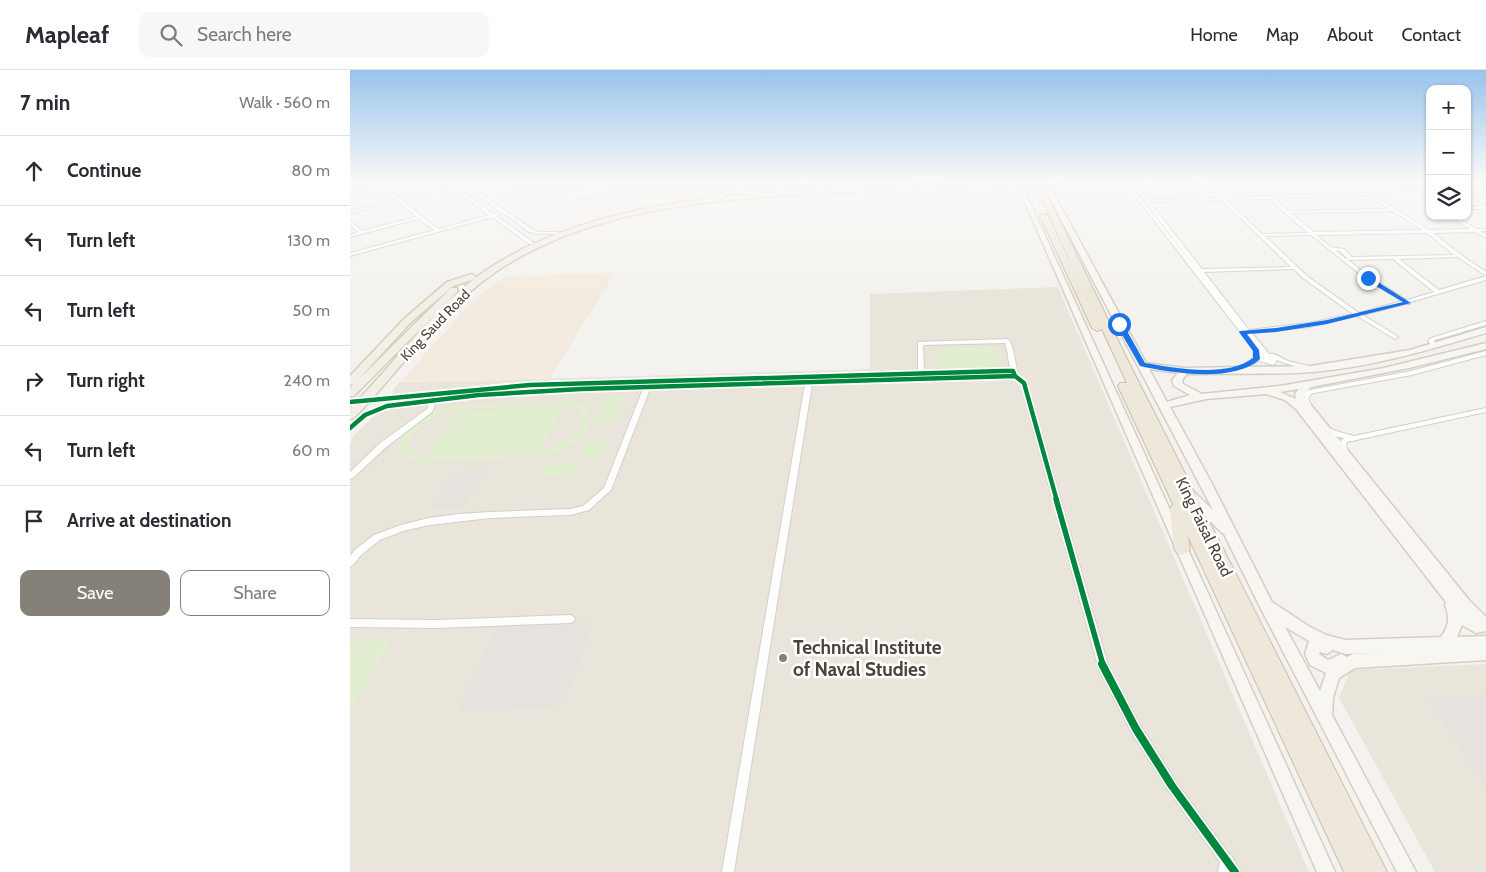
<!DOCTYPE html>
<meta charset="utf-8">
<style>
:root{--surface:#fff;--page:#f7f7f7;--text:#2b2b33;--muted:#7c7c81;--line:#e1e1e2;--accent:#868178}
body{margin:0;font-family:Cabin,sans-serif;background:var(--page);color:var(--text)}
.controls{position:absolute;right:15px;top:15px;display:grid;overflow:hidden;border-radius:10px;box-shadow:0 1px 4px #0004}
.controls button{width:45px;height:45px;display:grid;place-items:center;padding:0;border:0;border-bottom:1px solid var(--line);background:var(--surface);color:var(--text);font:25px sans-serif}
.stop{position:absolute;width:15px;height:15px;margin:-11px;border:4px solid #1a73e8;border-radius:50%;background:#fff}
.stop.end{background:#1a73e8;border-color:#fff;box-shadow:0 1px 5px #0008}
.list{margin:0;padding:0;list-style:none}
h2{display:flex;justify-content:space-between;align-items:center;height:65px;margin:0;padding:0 20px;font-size:21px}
h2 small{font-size:16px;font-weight:400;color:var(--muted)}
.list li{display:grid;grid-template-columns:32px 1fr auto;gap:15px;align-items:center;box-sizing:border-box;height:70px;padding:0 20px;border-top:1px solid var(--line)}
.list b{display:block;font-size:19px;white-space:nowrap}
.list em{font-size:16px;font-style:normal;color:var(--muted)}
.actions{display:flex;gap:10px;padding:15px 20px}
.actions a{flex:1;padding:11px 0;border:1px solid var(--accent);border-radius:10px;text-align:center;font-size:18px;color:var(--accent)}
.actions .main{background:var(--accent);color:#fff}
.icon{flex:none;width:28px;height:28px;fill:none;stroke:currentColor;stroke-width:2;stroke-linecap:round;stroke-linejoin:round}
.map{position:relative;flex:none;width:1136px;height:802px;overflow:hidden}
header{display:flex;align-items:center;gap:30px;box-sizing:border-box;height:70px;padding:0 25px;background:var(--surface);border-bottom:1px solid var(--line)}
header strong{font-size:24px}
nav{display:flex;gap:28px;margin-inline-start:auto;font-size:18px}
.search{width:350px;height:45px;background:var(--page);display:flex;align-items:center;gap:12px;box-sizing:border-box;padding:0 18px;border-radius:10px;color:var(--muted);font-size:19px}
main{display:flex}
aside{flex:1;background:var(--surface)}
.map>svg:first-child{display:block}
.residential{fill:#e7e4dc}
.commercial{fill:#f3ebdf}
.education{fill:#eae5da}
.green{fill:#e1eecf;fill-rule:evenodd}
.parking{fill:#e6e3df}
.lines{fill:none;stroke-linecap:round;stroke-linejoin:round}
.street-casing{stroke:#d2d0cb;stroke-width:2}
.secondary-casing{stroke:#d3cfc5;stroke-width:3}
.primary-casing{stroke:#d6cebb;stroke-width:3}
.highway-casing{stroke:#ccbfa9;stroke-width:2}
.street{fill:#fdfdfc;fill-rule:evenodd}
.secondary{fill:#f7f6f1;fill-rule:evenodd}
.primary{fill:#f2efe6;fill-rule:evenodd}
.highway{fill:#ede8db;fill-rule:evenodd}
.highway-bridge-casing{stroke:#ccbfa9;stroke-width:9;stroke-linecap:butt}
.highway-bridge{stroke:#ede8db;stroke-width:8}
.cycleway-far2-casing{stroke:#fff;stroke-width:8}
.cycleway-far1-casing{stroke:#fff;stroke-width:9}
.cycleway-casing{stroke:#fff;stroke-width:11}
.cycleway-far2{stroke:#00873e;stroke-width:4.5}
.cycleway-far1{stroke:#00873e;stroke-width:5.5}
.cycleway{stroke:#00873e;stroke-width:8}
.route{fill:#1a73e8}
.poi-dot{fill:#868178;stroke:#fff;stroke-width:2}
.labels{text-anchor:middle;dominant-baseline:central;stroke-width:5;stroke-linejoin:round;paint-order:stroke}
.far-street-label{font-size:14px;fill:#4b4439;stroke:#fff}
.street-label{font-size:16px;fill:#4b4439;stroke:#fff}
.near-poi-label{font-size:19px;font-weight:bold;fill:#4b4439;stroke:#fff;text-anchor:start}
</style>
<header>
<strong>Mapleaf</strong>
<div class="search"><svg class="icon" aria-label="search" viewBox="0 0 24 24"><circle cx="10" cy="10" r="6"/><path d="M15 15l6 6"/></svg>Search here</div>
<nav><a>Home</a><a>Map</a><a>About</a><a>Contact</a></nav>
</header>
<main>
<aside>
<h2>7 min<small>Walk · 560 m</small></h2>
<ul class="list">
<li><svg class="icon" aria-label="ahead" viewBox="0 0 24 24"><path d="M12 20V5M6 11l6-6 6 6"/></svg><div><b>Continue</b></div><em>80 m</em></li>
<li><svg class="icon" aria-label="left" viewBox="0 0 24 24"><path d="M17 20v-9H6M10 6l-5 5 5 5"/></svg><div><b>Turn left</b></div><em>130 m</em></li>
<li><svg class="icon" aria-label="left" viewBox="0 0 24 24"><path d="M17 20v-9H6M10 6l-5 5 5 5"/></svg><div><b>Turn left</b></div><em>50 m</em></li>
<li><svg class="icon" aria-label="right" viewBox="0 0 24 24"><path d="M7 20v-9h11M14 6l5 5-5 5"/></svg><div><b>Turn right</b></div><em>240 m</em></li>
<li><svg class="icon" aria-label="left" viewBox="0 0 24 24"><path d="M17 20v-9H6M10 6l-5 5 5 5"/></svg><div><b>Turn left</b></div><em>60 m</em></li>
<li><svg class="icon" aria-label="arrive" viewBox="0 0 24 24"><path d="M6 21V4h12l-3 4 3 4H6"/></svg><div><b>Arrive at destination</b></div></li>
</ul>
<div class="actions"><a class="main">Save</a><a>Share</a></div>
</aside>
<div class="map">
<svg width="1136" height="802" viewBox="0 0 1136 802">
<rect width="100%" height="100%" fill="#f4f2ee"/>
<path class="residential" d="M152 111H270L184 127 176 125Z
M306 111H389L379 120 354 126 225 131 222 127Z"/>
<path class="commercial" d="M265 203 200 308 49 313 109 246 135 221 156 206Z"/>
<path class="education" d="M708 217 959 802H0V374L4 365 44 328 43 320 49 313 520 299V224Z
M1136 594V802H1085L989 628 1000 600Z"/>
<path class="green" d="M646 277 650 297 587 298 586 279Z
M276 326 264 352 243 353 255 327Z
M225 331 237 336C251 363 214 381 193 387L70 392C32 387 54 358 75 347 87 340 99 337 112 335ZM221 335 229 340 233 349 232 354 222 367 200 380 75 386C45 382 63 359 79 349 88 344 99 341 109 339Z
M213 338 191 379 78 384 108 342Z
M239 368H258L250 388H230Z
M230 391 224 404 192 406 199 393Z
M41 570 0 640V572Z"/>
<path class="parking" d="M136 400 113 438 79 439 104 402Z
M244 552 216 629 209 636 118 643 112 642 110 639V634L143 564 149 558 155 555Z
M1136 625V719L1076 627Z"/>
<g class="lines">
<defs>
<path id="street" d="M94 111H98L105 115 143 144 151 142 109 111H113L183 160 189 162H207L209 163 207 164H189L179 162 154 143 146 146 183 172V174H179L142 147 0 186V183L85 160 68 149 0 167V165L8 162 0 154V150L12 161 66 147 49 131 0 143V141L47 130 29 115 0 123V121L30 113 51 129 100 116ZM102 118 139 145 89 159 71 146 53 130Z
M457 111H480L478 112 390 116 388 119 392 121 407 122 409 123 407 124 391 123 386 121 364 129 361 128 385 118 391 112 407 113Z
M752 111 795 112V114H794L773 113 779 115 785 121 847 200 786 120 791 115 816 112 876 111 874 112 818 114 793 117 790 120 796 127 806 130 981 124 960 111H964L986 124 1080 121V123L1069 124 1080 130V133L1064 124 1023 125 1079 160 1120 159 1100 146H1105L1126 159H1136V161H1130L1136 165V168L1124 162 1083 163 1111 185 1136 202V206L1108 187 1049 189 1089 220 1136 206V210L1060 232V234H1055L1013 245 1047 266 1048 267 1045 269 1007 246 959 257 902 263 919 284H924L938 291 962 297 963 298 960 300 934 293 927 290 925 294 923 295 910 291 908 289 907 292 898 297 881 300V298L894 295 902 290 904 280 783 123C771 112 765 115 752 111ZM1017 125 1039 139 938 141 924 128ZM919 129 958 163 912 164 876 130ZM798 130 806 132 872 130 941 197 852 199ZM1042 141 1073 160 964 162 941 143ZM1077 163 1104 185 1002 187 994 179 980 177 967 165ZM961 165 1016 209 1052 231 1009 243 957 206 915 166ZM985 180 990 181 997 188 996 189ZM1043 189 1084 222 1057 230 1020 207 998 190ZM944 199 953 208 1003 244 959 253 899 260 854 202Z
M1117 120H1136V122H1117Z
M1117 127 1136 137V139H1117V137H1130L1117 130Z
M1136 251V255L1085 270 1084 271 1087 275 1086 276H1082L1078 271 1081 268Z
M657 269 660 271 663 280 668 305 677 313 759 599 790 655 826 712 879 784 881 785 891 802H868L870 792 818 720 782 663 749 600 671 314 664 308 462 314 384 802H372L455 314 300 319 261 420 239 440 220 445 140 448 79 455 53 461 30 470 11 485 3 495 0 497V486L6 479 24 465 51 455 79 448 109 444 140 442 220 439 233 436 254 418 293 319C224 321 155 324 86 332L82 342 35 378 3 408 0 409V402L29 374 77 339 79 334H75L38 338 17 347 2 360H0V354L13 343 37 334 129 323 231 317 456 310 459 309 462 310 661 304V303H653L180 317 0 334V330L180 313 568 302V272ZM655 273 657 280 660 299 574 301 573 275Z
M1136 281V285L1062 305 964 323 961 324 958 329 961 334 958 336 956 335 952 329 956 322 960 320 1061 301Z
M1136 338V342L997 372 996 374 998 381 994 383 990 381 988 374 994 368 985 366 973 359 976 357 989 362 1004 366Z
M220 545 223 546 225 549 223 552 220 553 88 558 0 557V549L88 550Z"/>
<path id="secondary" d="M671 123 676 124 985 802H967Z
M699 123 704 124 796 293 834 298 961 296 1060 280 1136 257V263C1079 280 1022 297 962 302 921 305 878 303 837 304L832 310 833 314 852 324 930 316 1034 298 1136 273V279L1059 298 961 317 955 324 957 330 1119 530 1136 547V561L1126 563 1112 555 1107 567 1136 566V590L1005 598 989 608 983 628 982 645 1066 802H1047L910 537 874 464 871 462 834 425 836 422H844L863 440 698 124ZM799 299 828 303 822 310 824 316 840 325 817 332ZM949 319 945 324 946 329 930 322ZM916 324 935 330 946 339 1096 532 1095 535C1100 548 1099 556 1091 567L995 570 976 565 960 557 922 532 861 412 820 337 856 329ZM935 557 959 571 955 584 960 595 976 603 970 621ZM983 580 995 584 1042 582 1003 584 997 587 991 584 978 590 969 584 970 582 977 584Z"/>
<path id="primary" d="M664 111H716L713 113C642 115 571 118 500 122 382 128 249 133 147 201 90 239 51 300 4 348L0 349V338C47 292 85 233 141 197 241 133 371 125 486 118 545 115 604 113 664 111Z
M686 115 698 118 704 124C699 128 690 118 679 120L675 125 670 124 674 118Z
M122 204 126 207 125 209 103 216 60 253 6 312 101 218H107V222L4 326 0 327V318L3 314 0 315V306L54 249 97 212Z"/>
<path id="highway" d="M689 120 696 122 779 293 1037 802H994L838 466 840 479 837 483 832 485 827 483 824 479 820 438 823 434 768 316 770 313H777L752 259 747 261 742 258 690 146 694 144 698 146 727 206 688 122Z"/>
</defs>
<use href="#street" class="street-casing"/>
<use href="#secondary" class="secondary-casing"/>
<use href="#primary" class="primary-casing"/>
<use href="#highway" class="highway-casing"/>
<use href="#street" class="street"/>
<use href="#secondary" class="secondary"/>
<use href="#primary" class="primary"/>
<use href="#highway" class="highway"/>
<defs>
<path id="highway-bridge" d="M685 111 692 122"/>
</defs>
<use href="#highway-bridge" class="highway-bridge-casing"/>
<use href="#highway-bridge" class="highway-bridge"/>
<defs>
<path id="cycleway-far2" d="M665 306 674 313 707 431
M0 332 180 315 653 301H663L665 306 231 319 129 325 37 336 15 345 0 358"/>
<path id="cycleway-far1" d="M706 429 753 595"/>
<path id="cycleway" d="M752 594 786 659 822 716 885 802"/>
</defs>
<use href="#cycleway-far2" class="cycleway-far2-casing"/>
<use href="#cycleway-far1" class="cycleway-far1-casing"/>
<use href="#cycleway" class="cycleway-casing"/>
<use href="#cycleway-far2" class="cycleway-far2"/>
<use href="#cycleway-far1" class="cycleway-far1"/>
<use href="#cycleway" class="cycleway"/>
</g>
<linearGradient id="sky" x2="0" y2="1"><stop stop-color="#98c4ec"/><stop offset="0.5" stop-color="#faf9f7"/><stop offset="1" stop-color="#faf9f7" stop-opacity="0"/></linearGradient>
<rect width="1136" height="223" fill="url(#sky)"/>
<path class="route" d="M1016 207H1020L1061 233 977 254 926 262 897 264 909 280 910 289C885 313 821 303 790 296L766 254 772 252 795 293C826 298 876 308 903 288V281L889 262 890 261 926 258 977 250 1053 232 1016 210Z"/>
<circle class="poi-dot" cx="433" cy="588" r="5"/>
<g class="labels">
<g class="far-street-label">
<text transform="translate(85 255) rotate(-46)">King Saud Road</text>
</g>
<g class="street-label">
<text transform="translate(854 457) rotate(64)">King Faisal Road</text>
</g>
<g class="near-poi-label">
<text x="443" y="577">Technical Institute<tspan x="443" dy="22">of Naval Studies</tspan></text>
</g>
</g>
</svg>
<div class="controls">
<button>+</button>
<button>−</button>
<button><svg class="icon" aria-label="layers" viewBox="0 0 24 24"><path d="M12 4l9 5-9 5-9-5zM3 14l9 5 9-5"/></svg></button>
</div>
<div class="stop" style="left:769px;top:254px"></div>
<div class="stop end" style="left:1018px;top:208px"></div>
</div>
</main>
